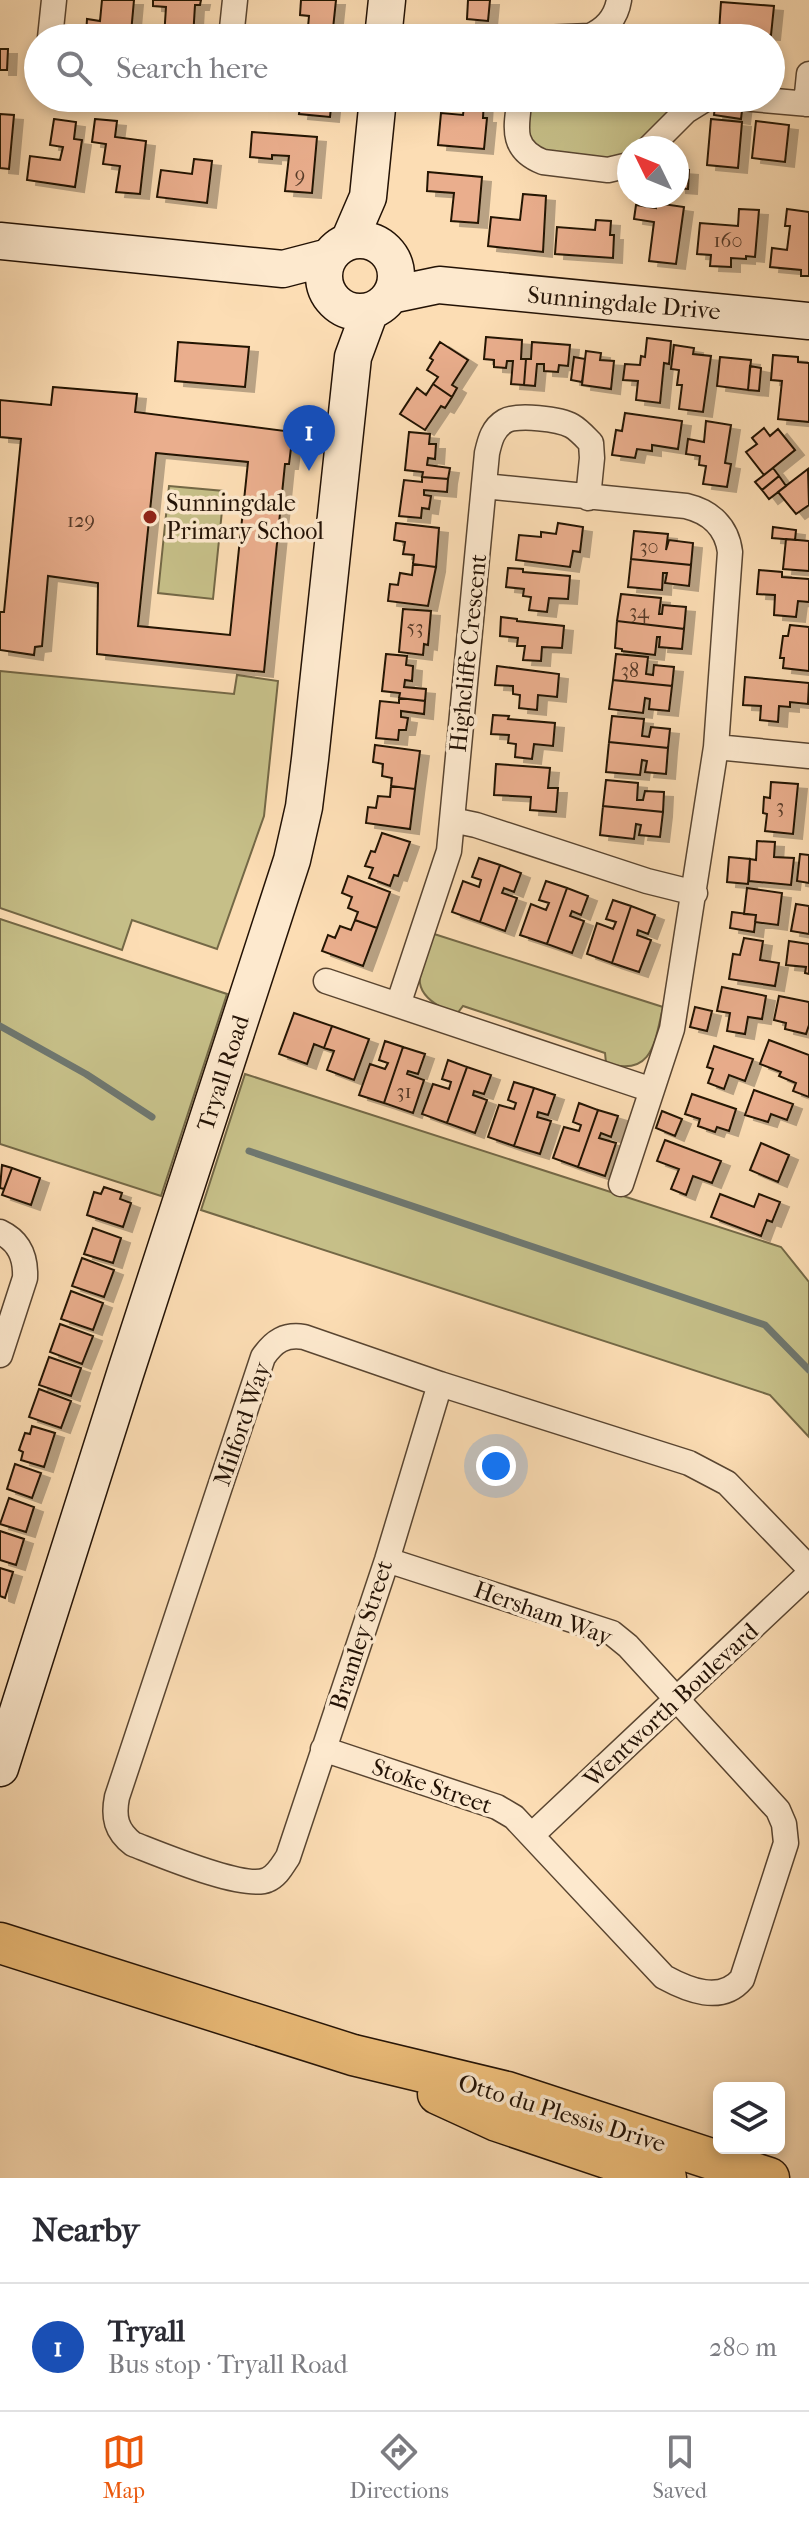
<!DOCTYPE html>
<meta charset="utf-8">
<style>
:root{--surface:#fff;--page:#f7f7f7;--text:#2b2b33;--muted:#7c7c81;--line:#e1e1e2;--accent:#ea580c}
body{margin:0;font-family:"IM FELL French Canon",serif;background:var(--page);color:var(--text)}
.controls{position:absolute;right:24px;bottom:24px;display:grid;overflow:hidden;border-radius:12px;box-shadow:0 4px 12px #0003}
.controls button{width:72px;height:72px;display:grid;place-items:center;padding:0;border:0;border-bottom:2px solid var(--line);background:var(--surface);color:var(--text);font:40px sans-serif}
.compass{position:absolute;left:617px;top:136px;width:72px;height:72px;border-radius:50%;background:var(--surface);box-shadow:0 4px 12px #0003;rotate:313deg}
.you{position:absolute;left:496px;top:1466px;width:28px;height:28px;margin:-20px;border:6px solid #fff;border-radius:50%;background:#1a73e8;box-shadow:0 0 0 12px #1a73e833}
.badge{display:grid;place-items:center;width:52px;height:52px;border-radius:50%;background:var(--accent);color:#fff;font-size:26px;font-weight:700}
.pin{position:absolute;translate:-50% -66px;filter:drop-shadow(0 2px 4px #0008)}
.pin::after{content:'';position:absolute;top:42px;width:28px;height:24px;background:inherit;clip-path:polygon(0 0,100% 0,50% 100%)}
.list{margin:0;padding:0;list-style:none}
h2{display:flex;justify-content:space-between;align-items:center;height:104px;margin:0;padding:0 32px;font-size:34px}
h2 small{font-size:26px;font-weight:400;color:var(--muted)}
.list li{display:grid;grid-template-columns:52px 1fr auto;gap:24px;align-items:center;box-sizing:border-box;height:128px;padding:0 32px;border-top:2px solid var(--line)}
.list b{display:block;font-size:30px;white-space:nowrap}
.list p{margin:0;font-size:26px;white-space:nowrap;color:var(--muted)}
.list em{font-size:26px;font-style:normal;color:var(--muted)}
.icon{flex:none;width:44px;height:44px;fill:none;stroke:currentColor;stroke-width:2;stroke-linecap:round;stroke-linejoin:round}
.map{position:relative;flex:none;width:809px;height:2178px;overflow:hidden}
.search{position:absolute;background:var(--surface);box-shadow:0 4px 12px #0003;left:24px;right:24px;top:24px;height:88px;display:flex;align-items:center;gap:20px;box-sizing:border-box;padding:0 28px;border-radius:44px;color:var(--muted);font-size:30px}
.sheet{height:232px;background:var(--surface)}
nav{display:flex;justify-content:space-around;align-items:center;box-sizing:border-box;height:112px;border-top:2px solid var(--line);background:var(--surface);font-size:22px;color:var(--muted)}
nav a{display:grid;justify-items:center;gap:4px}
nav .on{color:var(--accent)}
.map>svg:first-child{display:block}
.green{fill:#c6bf88;stroke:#746846;stroke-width:2}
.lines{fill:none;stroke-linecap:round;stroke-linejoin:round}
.stream{stroke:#6f776f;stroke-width:7}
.building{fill:#eaae8d;stroke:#231205;stroke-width:2;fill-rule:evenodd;filter:url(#shadow)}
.street-casing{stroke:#594531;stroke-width:27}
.secondary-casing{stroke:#231205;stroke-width:39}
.primary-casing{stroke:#231205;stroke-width:43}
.street{stroke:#fde9ce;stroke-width:24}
.secondary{stroke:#fde9ce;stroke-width:36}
.primary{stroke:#eebe7a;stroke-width:40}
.poi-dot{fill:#8f2418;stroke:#fde9ce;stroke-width:3}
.labels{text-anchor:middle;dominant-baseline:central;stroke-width:7;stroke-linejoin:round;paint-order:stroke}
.number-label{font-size:20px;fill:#553927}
.street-label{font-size:24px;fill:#231205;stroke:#fde9ce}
.poi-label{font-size:24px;fill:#231205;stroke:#fde9ce;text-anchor:start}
</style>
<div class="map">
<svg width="809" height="2178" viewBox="0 0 809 2178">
<defs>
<filter id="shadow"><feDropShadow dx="9" dy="5" stdDeviation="0" flood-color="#0004"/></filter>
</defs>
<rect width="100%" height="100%" fill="#fcddb4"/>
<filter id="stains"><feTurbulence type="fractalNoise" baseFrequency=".0025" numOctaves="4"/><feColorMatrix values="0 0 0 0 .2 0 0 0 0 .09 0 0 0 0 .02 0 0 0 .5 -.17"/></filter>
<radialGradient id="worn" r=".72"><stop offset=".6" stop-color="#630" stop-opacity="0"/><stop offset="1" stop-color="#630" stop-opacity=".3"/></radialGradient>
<path class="green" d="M529 98H680L681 99 635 148H629L627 154 612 159 539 150 528 138Z
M169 486 224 491 213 599 158 593Z
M0 671 234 694 237 675 278 681 264 816 217 949 132 920 122 950 0 908Z
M0 919 227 994 161 1196 0 1144Z
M431 933 663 1007C655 1041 653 1078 606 1063L605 1053 463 1006 456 1015C406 992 418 979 431 933Z
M245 1074 781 1247 809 1282V1437L770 1395 201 1210Z"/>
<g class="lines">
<path class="stream" d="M0 1026 86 1074 152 1117
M249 1151 765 1325 809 1370"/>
</g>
<path class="building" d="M102 0H134L131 33H140V38L86 36 87 19 100 21Z
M153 0H201L200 5H195L193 38H164L166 7 153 6Z
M301 0H336L332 38H307L309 16 300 15Z
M468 0H490L488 21 467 19Z
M721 2 774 6 771 35 719 32Z
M440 30 494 34V38H439Z
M0 49H8L7 70H0Z
M301 98H332L330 117 299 114Z
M465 98 484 99 483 118H487L484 149 438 145 441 113 463 115Z
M716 98 743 102 741 119 714 115Z
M0 114 14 115 9 169 0 168Z
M54 119 76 122 74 139 82 140 75 187 27 180 30 156 60 160 63 147 50 145Z
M95 119 117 121 115 137 146 141 140 194 116 192 120 166 103 164 106 144 92 142Z
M711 119 742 122 738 168 707 165Z
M756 121 789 125 785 162 752 158Z
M252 132 317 137 312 193 285 191 289 156 272 155V159L250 157Z
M194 159 212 161 207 203 157 197 161 170 192 174Z
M677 169 689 170 688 189 677 188Z
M428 172 482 177 478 223 451 221 454 193 427 191Z
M523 194 546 196 543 252 488 246 491 217 520 220Z
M656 203 684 207 676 264 649 261 654 222 634 219 636 205 656 208Z
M739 209 759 210 755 257 746 256V259L731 258V267L710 266 711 255 697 254 700 223 738 226Z
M787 209 809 212V276H801V270L770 267 772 248 787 250 790 226H785Z
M596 220 611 221 610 235H614L613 258 555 254 557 227 595 230Z
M486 337 522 340 521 359H526L524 385 511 384 513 361H507L506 368 494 367V360L484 359Z
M647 338 671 341 669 364 664 363 660 403 636 400 638 381 623 380 625 364 640 365 641 356 645 357Z
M178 342 249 347 245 387 175 381Z
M440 342 468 360 452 385 457 388 452 397 433 384 438 377 427 370 433 360 430 358Z
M532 342 570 345 568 366 559 365 558 372 544 371V364H537L535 386 524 385 526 359H531Z
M674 345 694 348 693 354 711 356 703 412 679 409 682 385H677L679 370 671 369Z
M586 351 601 353 600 360 614 361 611 389 582 385Z
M773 355 798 357V362L809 363V422L778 419 782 381 771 380Z
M574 357 585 359 582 382 571 380Z
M720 357 751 360 748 390 717 386Z
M750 366 761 368 759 391 748 390Z
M433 384 452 397 445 408 441 406 425 430 400 414 417 388 426 395Z
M53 387 137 394 135 412 293 432 289 464H285L264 672 97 654 98 583 48 576 42 646 35 647 34 655 0 650V612H4L21 439 0 437V400L51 405ZM156 453 248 462 230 635 138 626Z
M625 413 682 421 678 449 652 445V451L637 449 635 458 612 455 616 430 622 431Z
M706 421 731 425 725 463 731 464 727 487 703 484 706 466 699 465 700 456 686 454 688 439 704 442Z
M764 428 770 436 778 429 795 450 764 475 746 452 757 444 752 438Z
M409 432 430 434 429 444H436L435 459 428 458 427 465 450 468 448 479 422 477 423 472 405 470Z
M773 468 779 476 762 490 755 482Z
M808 469 809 505 796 514 778 492Z
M779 476 786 486 769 499 762 490Z
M422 477 448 479 447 492 424 490V495L431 496 429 509 422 508 421 518 399 516 404 480 422 482Z
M396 523 439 528 436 567 413 564 414 555 403 554 405 542 394 540Z
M558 523 583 527 580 552 573 551 570 567 516 560 519 535 541 537V532L556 534Z
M773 527 796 530 795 540 772 538Z
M634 531 668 534 666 550 669 540 693 543 691 565 631 559Z
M786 539 809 541V571L783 569Z
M631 559 691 565 689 586 665 583 667 573H663L662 590 628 587Z
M413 564 436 567 428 606 388 601 390 584 398 585 400 573 412 575Z
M508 568 523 569V572L570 576 568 599 549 598 547 612 529 610 531 597 523 596 524 589 506 587Z
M759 570 782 572V577L809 579V602L798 601 796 617 774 615 775 595 757 594Z
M621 594 661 598 659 614H662L663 605 686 607 684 629 617 621Z
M403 609 431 611 428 645 424 644 423 655 399 652Z
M501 617 517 619V621L564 626 562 648 542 647 541 661 523 660 525 646H517L518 638 500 636Z
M617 621 684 629 682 649 659 647 660 637H657L655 655 622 651V649L615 648Z
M790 625 809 627V671L783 668 784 658H780L783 636H788Z
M386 654 407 656 406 665 413 666 412 681 405 680 404 687 426 689 425 701 399 698 400 693 382 691Z
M616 654 648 657 646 674 653 675 654 665 674 667 672 686 613 680Z
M497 666 559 674 557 697 538 695 537 710 519 708 520 695 513 694V686L495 685Z
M745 677 809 683 808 704 790 702V707L779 706 778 722 760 720 761 706 743 705Z
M613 680 672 686 669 711 649 709 650 699 645 698 643 713 609 709Z
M399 698 425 701 424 714 401 711V717L408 718 406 730H399L398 740 376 738 380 701 399 703Z
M493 715 509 716 508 719 555 723 553 746 534 744 532 759 515 757 516 744 508 743 509 735 491 734Z
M612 716 644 719 642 736 649 737 651 727 670 729 668 748 609 742Z
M609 742 668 748 666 774 645 772 647 761 642 760 640 775 606 772Z
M375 745 420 751 415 789 391 786 392 778 382 776 383 764 373 762Z
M496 764 550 768 548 788H558L556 812 530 810 531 797 494 795Z
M606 780 638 783 637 800H643L645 791 664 792 663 812 603 806Z
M771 782 798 784 793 834 765 831 767 814 763 813 764 797 770 798Z
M391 786 415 789 410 829 366 823 368 807 376 808 378 796 390 797Z
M603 806 663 812 660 837 639 835 641 825 636 824 634 839 600 835Z
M382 833 410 842 398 876 394 875 390 886 369 878 373 868 365 866 371 851 375 852Z
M757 841 775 842 774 857 794 858 791 885 749 881 750 859 756 860Z
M800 854 809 855V883L797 881Z
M729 857 750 859 748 884 727 882Z
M479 858 500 865 480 922 452 912 463 881 479 887 481 880 472 877Z
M500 865 521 873 514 892 504 888 502 893 517 898 505 931 480 922Z
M348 876 390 892 377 928 355 920 358 912 348 908 352 897 342 893Z
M546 881 567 888 547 944 520 935 531 904 546 910 549 903 539 900Z
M567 888 588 896 581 915 572 911 570 916 584 921 572 953 547 944Z
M747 888 782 893 778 925 755 922 756 915 744 914Z
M613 900 631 906 612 963 587 954 597 923 613 929 616 922 606 919Z
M796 904 809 906V934L791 931Z
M631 906 655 915 648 934 638 930 637 935 651 940 639 972 612 963Z
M732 912 756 915 754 932 730 928Z
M355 920 377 928 363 966 322 951 328 935 335 938 340 926 351 930Z
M744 938 763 941 760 960 779 963 775 986 729 979 733 954 740 955Z
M789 941 809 944V974L805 973 806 967 786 965Z
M722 987 766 996 762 1019 748 1017 745 1034 727 1031 730 1013 717 1011Z
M779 996 809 1002V1025L806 1034 785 1029 786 1023 774 1020Z
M695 1007 712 1011 707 1031 690 1027Z
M294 1013 332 1026 324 1048 314 1044 307 1064 279 1054Z
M332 1026 369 1039 354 1080 327 1070 334 1051 324 1048Z
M769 1040 809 1055V1097L793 1091 796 1083 779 1076 781 1072 760 1064Z
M385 1041 403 1047 384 1103 359 1095 370 1064 385 1069 388 1063 379 1060Z
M714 1046 753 1059 745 1081 729 1075 724 1089 708 1083 713 1069 707 1067Z
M403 1047 425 1054 418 1074 408 1071 407 1074 424 1080 413 1113 384 1103Z
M448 1060 467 1067 447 1123 422 1114 433 1084 449 1089 451 1082 442 1079Z
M467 1067 491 1075 484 1094 474 1091 473 1095 487 1100 475 1133 447 1123Z
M514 1082 534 1088 514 1146 488 1137 499 1105 514 1109 516 1103 508 1100Z
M534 1088 555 1095 548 1115 538 1112 537 1117 551 1121 540 1154 514 1146Z
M754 1090 793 1104 787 1120 771 1114 768 1122 745 1115Z
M692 1094 736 1109 729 1131 717 1127 715 1132 698 1126 700 1119 685 1114Z
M579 1103 598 1110 578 1167 553 1158 564 1127 579 1131 581 1125 573 1122Z
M598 1110 618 1116 611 1137 601 1133 599 1138 616 1143 605 1176 578 1167Z
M662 1111 682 1119 675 1136 656 1128Z
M665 1140 721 1161 712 1183 693 1176 686 1195 671 1189 679 1169 657 1161Z
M761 1143 789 1155 778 1182 750 1170Z
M2 1165 12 1168 4 1189 0 1188Z
M12 1168 40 1178 31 1205 2 1195Z
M104 1187 122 1193 120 1199 131 1203 123 1227 87 1215 94 1192 101 1194Z
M720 1194 754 1207 759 1194 780 1202 772 1222 767 1220 761 1236 711 1217Z
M93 1228 121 1238 113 1263 84 1254Z
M82 1258 114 1270 104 1297 72 1286Z
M71 1291 103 1303 93 1330 61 1319Z
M60 1324 93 1336 82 1364 50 1352Z
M49 1357 81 1368 71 1396 39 1385Z
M39 1389 71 1401 61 1428 29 1417Z
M32 1426 55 1433 44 1467 21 1460 23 1452 19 1450 25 1433 30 1434Z
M15 1464 41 1473 32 1498 7 1489Z
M9 1498 34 1507 26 1532 0 1524Z
M0 1531 24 1539 16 1565 0 1560Z
M0 1568 13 1572 5 1598 0 1596Z"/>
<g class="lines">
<defs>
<path id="street" d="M50 38 54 0
M231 38 235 0
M542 38 590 36C606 29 616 18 619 0
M520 98C516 127 510 149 543 162L608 170 629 165
M741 98 809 104
M806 104 809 74
M649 148 686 111 707 98
M484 486 686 506C711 512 727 527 730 552L716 747 672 1029 621 1184
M716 747 809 756
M452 820 476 825 647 881 695 893
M326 981 652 1090
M398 1005 449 851 487 453C490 440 493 428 505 421 517 414 560 419 572 426 579 430 585 437 591 443L592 458 588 498
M0 1232C19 1241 26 1257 25 1278L0 1355
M440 1384 387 1560 288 1857C282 1866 277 1876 267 1880 244 1890 159 1854 133 1844 116 1831 113 1817 117 1797L263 1357C274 1341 285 1334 304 1337L440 1384 689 1463 727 1483 809 1568
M323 1749 497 1807 514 1817 664 1977C688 1990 721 2004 742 1979L786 1843 784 1824 778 1810 628 1646 612 1633 387 1560
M533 1834 809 1574"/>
<path id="secondary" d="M383 38 387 0
M324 276a36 36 0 1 1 72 0a36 36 0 1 1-72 0Z
M0 241 283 269 329 257
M349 241 368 197 378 98
M391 295 439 285 809 321
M0 1768 125 1374 292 860 304 807 310 759 353 357 370 311"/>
<path id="primary" d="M0 1943 353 2055 507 2092 769 2178
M438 2094 497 2121 666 2178"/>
</defs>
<use href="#street" class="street-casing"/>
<use href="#secondary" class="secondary-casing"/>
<use href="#primary" class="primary-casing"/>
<use href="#street" class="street"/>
<use href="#secondary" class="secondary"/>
<use href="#primary" class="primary"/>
</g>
<circle class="poi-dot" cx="150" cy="517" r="8"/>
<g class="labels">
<g class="number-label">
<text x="300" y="175">9</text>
<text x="728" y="240">160</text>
<text x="81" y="520">129</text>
<text x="649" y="546">30</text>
<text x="639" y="611">34</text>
<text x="415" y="627">53</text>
<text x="630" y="670">38</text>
<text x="780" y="806">3</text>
<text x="404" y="1091">31</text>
</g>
<g class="street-label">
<text transform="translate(624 303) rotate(5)">Sunningdale Drive</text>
<text transform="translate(468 653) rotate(-84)">Highcliffe Crescent</text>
<text transform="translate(223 1073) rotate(-72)">Tryall Road</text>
<text transform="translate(242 1424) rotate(-71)">Milford Way</text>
<text transform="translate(543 1613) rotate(20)">Hersham Way</text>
<text transform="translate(361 1635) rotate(-72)">Bramley Street</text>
<text transform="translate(671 1705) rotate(-43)">Wentworth Boulevard</text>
<text transform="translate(432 1786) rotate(19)">Stoke Street</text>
<text transform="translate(562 2113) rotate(17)">Otto du Plessis Drive</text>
</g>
<g class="poi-label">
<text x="166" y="503">Sunningdale<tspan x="166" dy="28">Primary School</tspan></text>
</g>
</g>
<rect width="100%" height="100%" filter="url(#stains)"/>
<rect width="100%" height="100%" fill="url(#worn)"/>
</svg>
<div class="controls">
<button><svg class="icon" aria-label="layers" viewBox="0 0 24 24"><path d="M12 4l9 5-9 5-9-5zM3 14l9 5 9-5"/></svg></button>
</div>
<svg class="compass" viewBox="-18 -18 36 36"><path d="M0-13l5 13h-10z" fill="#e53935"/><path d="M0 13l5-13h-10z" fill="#7c7c81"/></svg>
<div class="you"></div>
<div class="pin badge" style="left:309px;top:471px;background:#1a4fb4">1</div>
<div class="search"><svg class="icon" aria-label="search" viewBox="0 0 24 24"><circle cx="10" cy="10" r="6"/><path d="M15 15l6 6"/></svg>Search here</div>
</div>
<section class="sheet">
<h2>Nearby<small></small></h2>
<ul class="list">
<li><span class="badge" style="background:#1a4fb4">1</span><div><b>Tryall</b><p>Bus stop · Tryall Road</p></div><em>280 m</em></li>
</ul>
</section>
<nav>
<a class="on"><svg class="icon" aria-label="map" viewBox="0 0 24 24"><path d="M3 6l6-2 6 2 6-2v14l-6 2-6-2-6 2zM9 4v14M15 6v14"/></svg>Map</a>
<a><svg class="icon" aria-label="directions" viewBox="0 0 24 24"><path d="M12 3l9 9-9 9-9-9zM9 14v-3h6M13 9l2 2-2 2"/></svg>Directions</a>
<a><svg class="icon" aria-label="saved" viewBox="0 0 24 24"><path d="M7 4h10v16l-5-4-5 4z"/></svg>Saved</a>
</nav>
